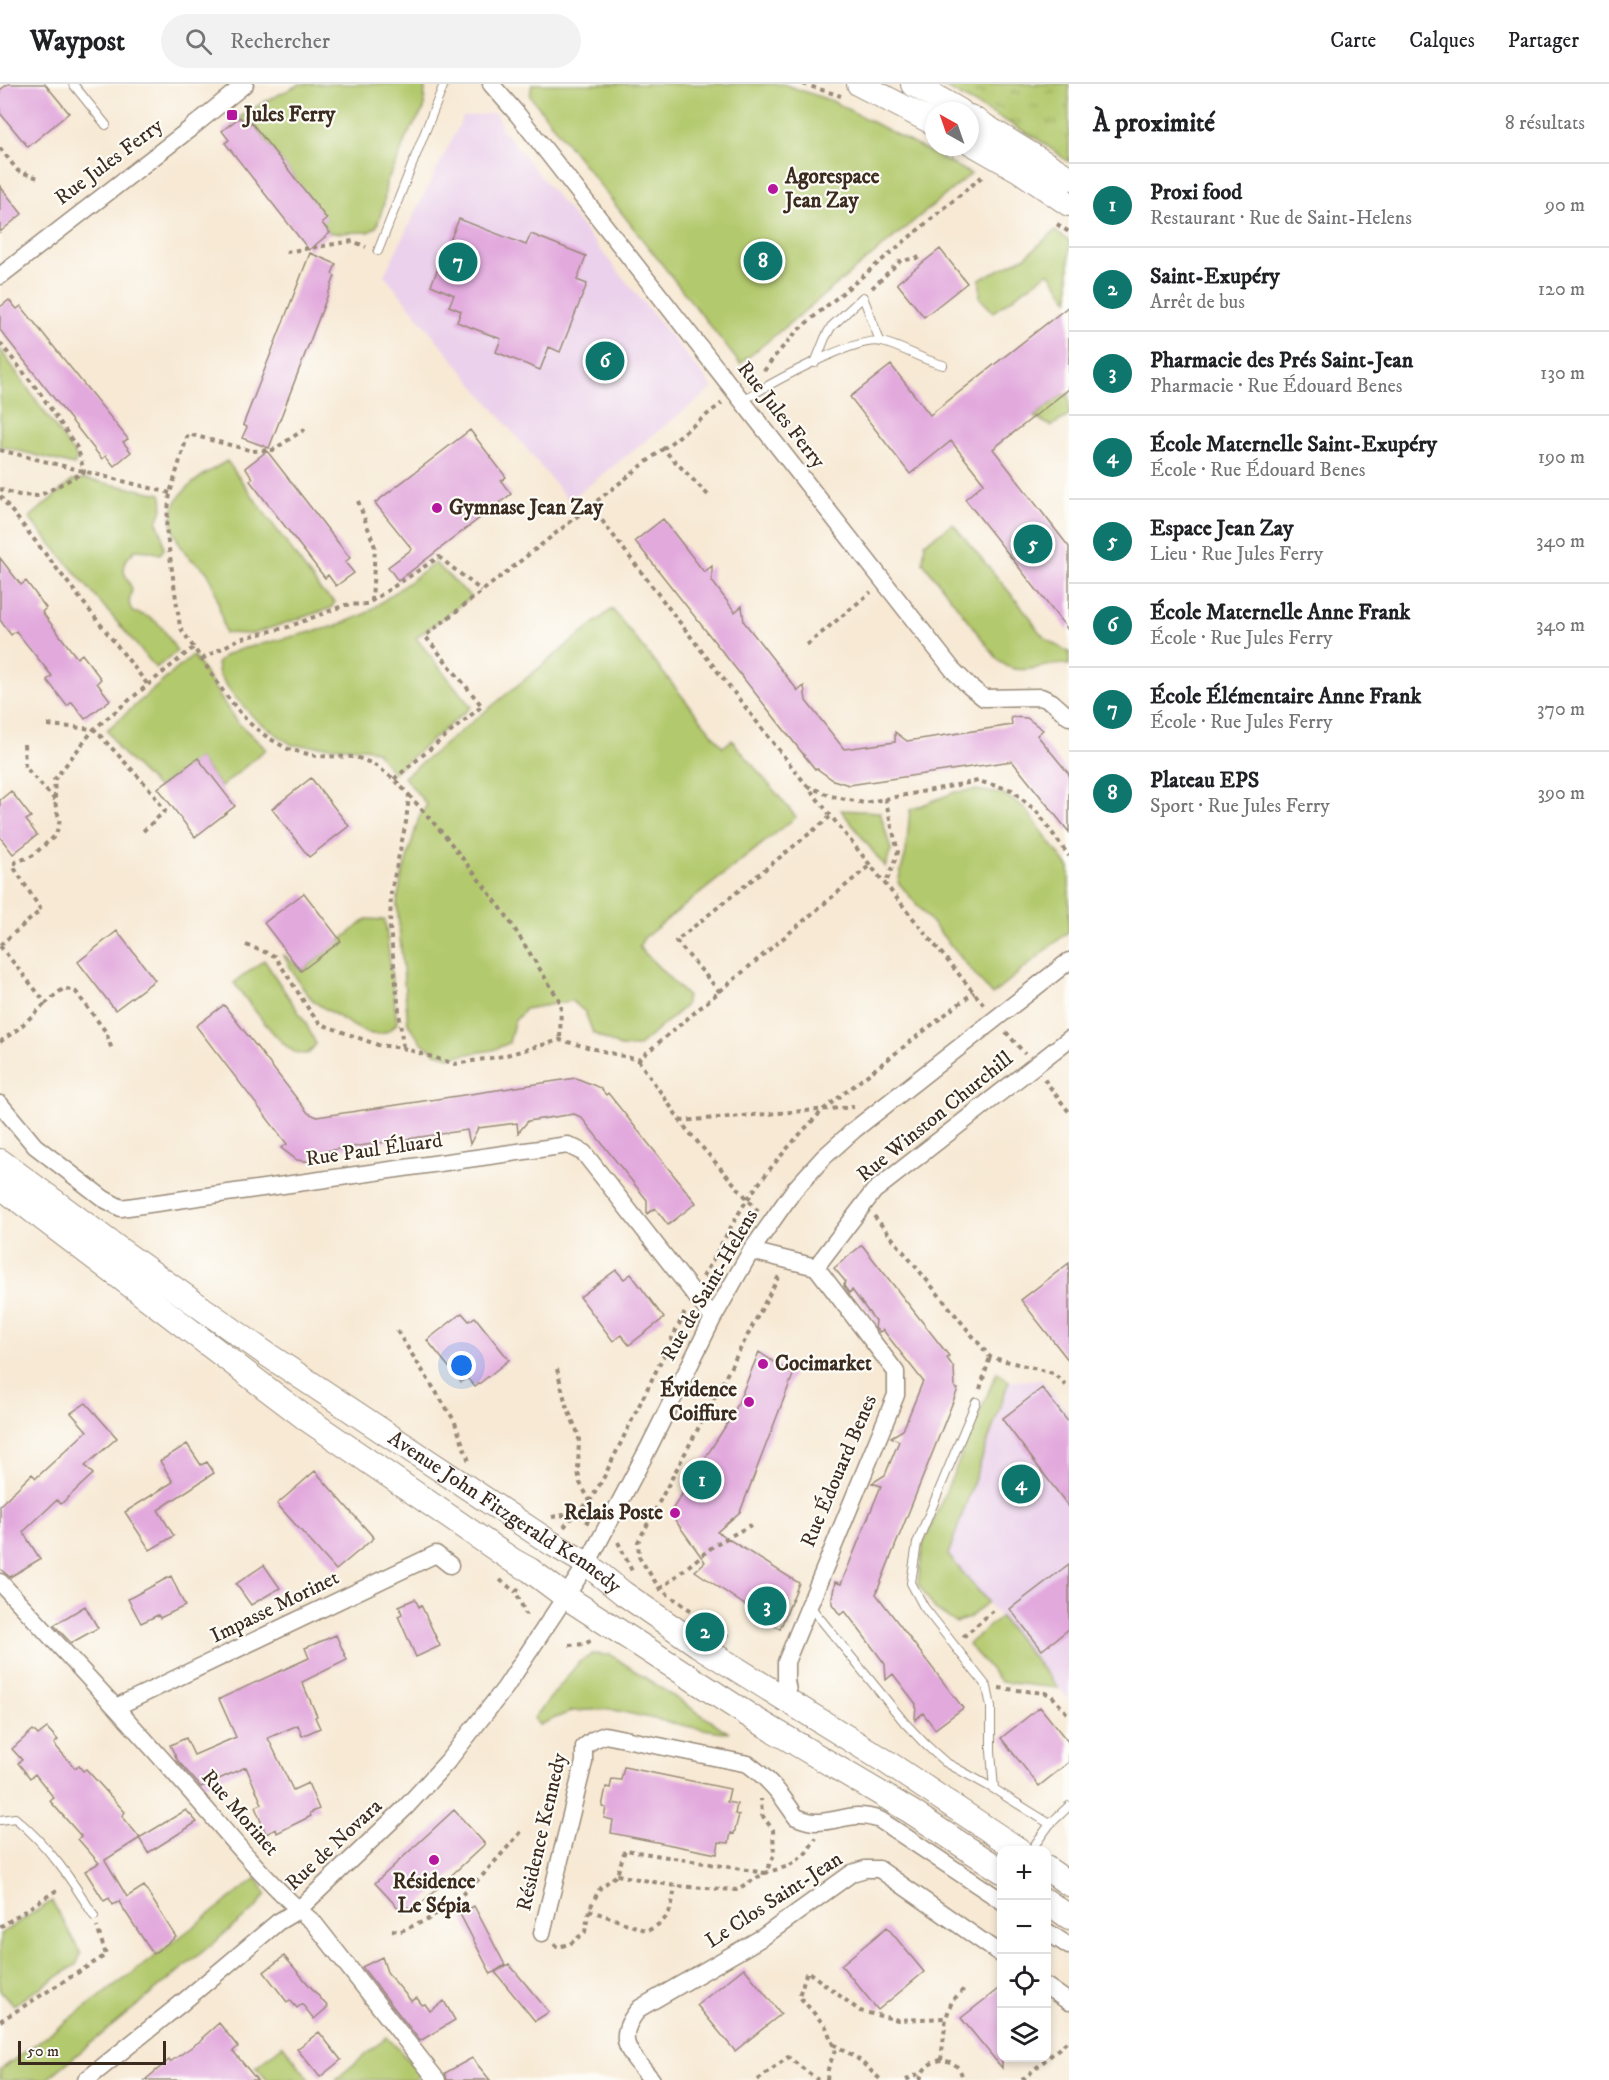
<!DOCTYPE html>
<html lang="fr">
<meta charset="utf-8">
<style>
:root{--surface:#fff;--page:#f2f2f2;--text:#202124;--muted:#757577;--line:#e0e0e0;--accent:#0f766e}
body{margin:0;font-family:"IM FELL DW Pica",serif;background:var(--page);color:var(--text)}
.controls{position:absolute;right:18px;bottom:18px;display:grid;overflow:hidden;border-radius:12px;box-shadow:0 3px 9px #0003}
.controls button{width:54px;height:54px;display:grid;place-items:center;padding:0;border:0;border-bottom:2px solid var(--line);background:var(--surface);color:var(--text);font:30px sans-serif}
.compass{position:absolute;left:925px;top:18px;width:54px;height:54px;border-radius:50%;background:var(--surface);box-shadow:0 3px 9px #0003;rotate:320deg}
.scale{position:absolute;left:18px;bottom:15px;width:148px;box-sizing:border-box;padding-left:6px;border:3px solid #3b2a1e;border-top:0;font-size:16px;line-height:21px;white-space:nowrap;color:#3b2a1e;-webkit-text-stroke:4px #fdfcf7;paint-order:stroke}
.you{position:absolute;left:462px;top:1282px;width:21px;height:21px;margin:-15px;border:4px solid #fff;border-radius:50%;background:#1a73e8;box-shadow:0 0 0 9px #1a73e833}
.badge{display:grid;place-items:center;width:39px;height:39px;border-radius:50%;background:var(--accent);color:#fff;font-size:20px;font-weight:700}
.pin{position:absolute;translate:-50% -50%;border:3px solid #fff;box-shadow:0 2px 6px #0006}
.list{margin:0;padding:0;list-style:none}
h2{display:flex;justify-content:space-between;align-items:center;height:78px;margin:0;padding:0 24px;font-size:26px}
h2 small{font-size:20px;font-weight:400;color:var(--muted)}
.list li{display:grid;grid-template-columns:39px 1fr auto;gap:18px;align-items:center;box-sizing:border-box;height:84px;padding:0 24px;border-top:2px solid var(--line)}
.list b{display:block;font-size:22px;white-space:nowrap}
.list p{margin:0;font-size:20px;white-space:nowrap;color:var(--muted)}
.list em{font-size:20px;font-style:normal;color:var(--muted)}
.icon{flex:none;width:33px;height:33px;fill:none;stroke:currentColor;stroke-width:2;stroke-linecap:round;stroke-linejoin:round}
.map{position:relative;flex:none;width:1069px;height:1996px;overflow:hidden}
header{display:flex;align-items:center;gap:36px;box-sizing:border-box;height:84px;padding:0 30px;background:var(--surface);border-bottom:2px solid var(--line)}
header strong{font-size:28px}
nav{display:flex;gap:33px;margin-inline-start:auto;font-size:21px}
.search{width:420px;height:54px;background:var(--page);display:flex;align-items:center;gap:15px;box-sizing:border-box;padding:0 21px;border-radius:33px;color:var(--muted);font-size:22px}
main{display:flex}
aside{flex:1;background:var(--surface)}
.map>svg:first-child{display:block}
.built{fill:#ebd1eb}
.green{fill:#b3c96d;stroke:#777a46;stroke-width:1.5}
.park{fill:url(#park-tufts);stroke:#777a46;stroke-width:1.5}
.building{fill:#e2a9dd}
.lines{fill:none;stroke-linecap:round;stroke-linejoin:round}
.service-casing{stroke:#998a79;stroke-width:10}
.minor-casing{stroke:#998a79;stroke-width:19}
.secondary-casing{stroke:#998a79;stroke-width:26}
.path{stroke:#998a79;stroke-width:4;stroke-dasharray:4.5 4.5;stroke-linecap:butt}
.service{stroke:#fff;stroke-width:8}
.minor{stroke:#fff;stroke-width:16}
.secondary{stroke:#fff;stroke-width:24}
.poi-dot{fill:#b5179e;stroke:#fdfcf7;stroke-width:2}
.labels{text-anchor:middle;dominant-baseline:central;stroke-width:4.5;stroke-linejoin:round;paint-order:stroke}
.poi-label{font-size:21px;font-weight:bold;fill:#3b2a1e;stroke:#fdfcf7;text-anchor:start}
.street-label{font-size:21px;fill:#3b2a1e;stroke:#fdfcf7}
</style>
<header>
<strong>Waypost</strong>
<div class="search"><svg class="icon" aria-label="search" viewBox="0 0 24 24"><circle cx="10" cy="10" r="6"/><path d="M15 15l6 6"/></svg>Rechercher</div>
<nav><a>Carte</a><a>Calques</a><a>Partager</a></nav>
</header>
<main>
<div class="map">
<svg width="1069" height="1996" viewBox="0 0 1069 1996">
<defs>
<pattern id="park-tufts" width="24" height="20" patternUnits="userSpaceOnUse" patternTransform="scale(1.5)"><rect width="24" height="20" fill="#b3c96d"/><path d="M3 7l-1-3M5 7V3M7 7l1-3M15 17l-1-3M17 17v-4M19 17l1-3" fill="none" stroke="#93a359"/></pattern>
</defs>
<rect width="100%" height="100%" fill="#fdfcf7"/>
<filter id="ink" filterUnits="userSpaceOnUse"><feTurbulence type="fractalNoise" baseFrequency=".0167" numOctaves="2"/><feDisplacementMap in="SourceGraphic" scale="12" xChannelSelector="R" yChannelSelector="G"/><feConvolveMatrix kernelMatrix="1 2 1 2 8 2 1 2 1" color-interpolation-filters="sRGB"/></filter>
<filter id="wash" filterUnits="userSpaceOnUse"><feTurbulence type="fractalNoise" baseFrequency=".008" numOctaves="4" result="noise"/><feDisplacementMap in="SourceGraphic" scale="24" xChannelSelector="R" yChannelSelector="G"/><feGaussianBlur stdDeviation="1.35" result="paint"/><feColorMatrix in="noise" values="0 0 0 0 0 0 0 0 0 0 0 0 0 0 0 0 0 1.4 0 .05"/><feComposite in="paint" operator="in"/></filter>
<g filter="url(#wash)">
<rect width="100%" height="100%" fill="#f7e9d4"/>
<path class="built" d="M496 29 502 45 713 304 569 417 384 191 463 33Z
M1042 1296 1069 1330V1616L948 1471 1009 1297Z"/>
<path class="green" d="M300 0H425L424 25 406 53 398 76 386 99 384 119 377 142 369 148 330 149 322 139 326 135 252 39 247 42 240 33 266 17Z
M532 0H783L832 17 971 90 740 280 530 12Z
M1055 147 1069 157V216L1049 188 993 228 980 214V195L1025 173Z
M0 265 77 374 74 381 0 362Z
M1069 309V332L1051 342 1034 333 1063 310 1065 312Z
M227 377 321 507 335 518 331 524 252 550 225 549C221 533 216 499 206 487 201 481 193 478 188 472 150 424 186 400 227 377Z
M84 395 161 410C165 420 161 429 157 438L162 451 164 465 160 470 149 467 135 466 125 477 124 488 132 505 129 519 132 528C160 533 163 545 177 567L156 584 29 434 72 397Z
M953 440 1030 533C1040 553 1049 558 1069 568V581C1051 577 1028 590 1011 584 1007 583 1003 579 999 577L923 478 925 459Z
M435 479 471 513 416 554 471 623 393 689 376 667 365 664 292 661 256 636 235 613 219 591 217 580 224 572 241 565 336 542 365 530Z
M612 525 723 663 732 656 796 733 644 854 639 863 687 912 685 922 638 963H620L593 949 585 928 572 917 525 925 514 938 509 959 493 966 449 973 436 969 421 958 408 940 397 820 401 796 419 733 427 721 404 693Z
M193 571 235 636 266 665 221 703 198 674 158 704 120 667 107 646Z
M975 706 1003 710 1024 723 1069 784V847L992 911 898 798 906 768 910 726 955 708Z
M841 726 880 728 891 766 885 783Z
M367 835 385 836 397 939C378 962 358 945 339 933 332 928 322 924 315 918 301 905 292 886 283 870L302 887Z
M264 876 305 938 316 960 309 969C302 971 297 970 291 966 271 950 249 919 234 899Z
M997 1288 1009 1297 948 1471 988 1518 969 1534 956 1539 935 1525 918 1500 923 1461Z
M1000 1533 1058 1604 1001 1598 968 1560Z
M593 1570 611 1571 729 1649 691 1643 609 1625 572 1627 539 1641 534 1634 579 1578Z
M257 1794 266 1810 256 1824 46 1996H0V1986L142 1882Z
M52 1817 81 1870 76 1881 13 1921 0 1906V1850Z
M387 1953 422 1991 415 1996H335Z
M283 1961 310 1996H267L256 1983Z"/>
<path class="park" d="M939 0H1069V78L1036 54Z"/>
<g id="blocks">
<path class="building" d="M8 0H45L69 29 28 63 0 29V6Z
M240 33 247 42 251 38 327 135 322 139 330 149 309 166 225 59 229 56 222 47Z
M0 102 22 130 0 148Z
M459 135 526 161 531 150 586 172 577 196 587 200 560 268 549 263 540 286 496 268 501 255 457 238 461 227 449 222 454 211 431 201Z
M940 165 967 199 924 233 897 199Z
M310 169 336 180 332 190 335 192 269 364 242 354 247 343 243 341Z
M9 216 17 225 21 222 128 355 123 358 131 368 114 382 106 372 102 375 0 246V223Z
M1069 222V305L993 365 1069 463V547L965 415 984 399 951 357 910 390 850 313 891 281 930 331Z
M470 346 506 393 501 397 511 410 398 497 388 483 412 465 375 419Z
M267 367 350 474 345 478 354 489 336 502 328 491 325 494 250 397 253 394 245 384Z
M663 435 704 488 712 482V497L735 528 742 522 744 538 798 607 804 602 806 617 844 665 895 658V648L907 657 1012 641 1011 633 1027 634 1043 646 1037 651 1069 690V748L1012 677 849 701 833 696 816 684 815 685 635 457Z
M0 474 21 501 26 497 46 524 42 528 77 574 82 570 101 595 97 599 110 616 85 635 72 618 67 622 47 596 52 592 16 547 11 551 0 536Z
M198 674 235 722 195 753 158 704Z
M311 694 349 742 309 773 272 725Z
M11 707 31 733 26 736 37 751 13 770 0 753V716Z
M304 809 341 857 301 887 264 839Z
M117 847 155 896 115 926 78 878Z
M224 921 308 1029 317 1033 576 994 591 1000 600 1004 606 1011 608 1009 696 1119 668 1141 655 1124 647 1130V1116L581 1033 574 1030 528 1037 518 1049 517 1039 478 1044 470 1060 467 1046 311 1069 313 1078 297 1076 281 1064 287 1060 196 942Z
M862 1161 949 1272 947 1274 954 1284 955 1304 958 1305 876 1510 963 1624 935 1645 923 1629 915 1636 916 1620 893 1590 886 1596 885 1580 845 1527 840 1531 832 1520V1514L835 1498 841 1500 881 1402 872 1399 885 1391 899 1357 891 1353 903 1346 923 1297 883 1246 879 1248 875 1244 876 1238 852 1206 849 1209 844 1202 845 1197 834 1184Z
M1069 1179V1277L1021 1216Z
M616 1186 624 1195 631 1190 664 1234 629 1261 621 1251 613 1257 580 1213Z
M462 1229 469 1237 475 1233 509 1276 475 1303 467 1294 461 1298 427 1256Z
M759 1268 793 1291 740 1428 717 1448 799 1499 780 1545 695 1487 705 1478 670 1429 734 1329Z
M1042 1304 1069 1339V1423L1002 1335Z
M86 1319 117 1354 85 1382 93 1390 61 1420 57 1416 23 1448 40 1475 10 1493 0 1485V1421L32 1390 36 1394 87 1347 71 1329Z
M187 1360 201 1381 207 1378 214 1389 158 1426 174 1452 150 1466 125 1428 173 1398 160 1377Z
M315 1387 374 1454 336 1486 277 1420Z
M1069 1480V1545L1042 1566 1010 1525Z
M264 1481 280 1504 251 1521 236 1500Z
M171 1492 185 1522 160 1534 158 1531 141 1539 128 1515Z
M415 1515 419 1523 421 1521 440 1562 416 1573 398 1532 402 1530 399 1522Z
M85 1522 98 1544 71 1559 54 1541Z
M336 1551 347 1576 302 1598 317 1632 315 1633 320 1644 302 1652 298 1641 268 1654 293 1706 308 1699 319 1725 310 1729 311 1732 277 1749 276 1745 266 1750 255 1723 262 1720 246 1683 201 1703 178 1677 170 1661 186 1654 194 1671 236 1653 219 1615 309 1574 305 1564Z
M1040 1623 1069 1659V1678L1039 1702 1001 1654Z
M47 1644 58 1656 54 1660 75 1684 79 1682 83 1687 86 1685 125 1728 122 1732 140 1754 105 1776 127 1813 144 1802 176 1853 153 1870 119 1818 121 1816 113 1821 109 1814 104 1817 85 1787 99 1779 78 1755 81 1752 50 1717 54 1714 35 1690 30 1694 18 1679 22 1676 12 1665 33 1646 38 1651Z
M624 1683 730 1705 727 1718 737 1720 735 1730 739 1731 734 1750 731 1749 729 1759 719 1758 717 1770 611 1749 613 1736 604 1734 606 1724 602 1723 606 1703 610 1704 612 1695 621 1696Z
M186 1726 197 1738 148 1769 139 1754Z
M454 1726 485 1760 412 1828 408 1823 402 1828 375 1799Z
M474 1822 505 1881 491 1890 460 1830Z
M887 1843 924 1888 878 1926 841 1881Z
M284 1872 328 1923 314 1935 302 1920 297 1924 290 1916 287 1918 264 1888Z
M382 1873 387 1888 411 1917 417 1914 422 1921 425 1920 430 1927 444 1917 455 1936 420 1957 362 1883Z
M509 1880 538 1915 549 1928 535 1937 495 1888Z
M744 1884 781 1930 735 1967 697 1921Z
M1002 1902V1984L961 1934Z
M219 1939 238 1963 233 1967 257 1996H145L169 1976 170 1978 203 1955 202 1954Z
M319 1948 341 1976 320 1993 297 1965Z
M472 1974 490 1996H447L445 1989Z"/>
</g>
</g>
<g filter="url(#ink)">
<use href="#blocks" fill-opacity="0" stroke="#998a79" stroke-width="1.5"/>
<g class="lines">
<defs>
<path id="service" d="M73 0 106 41
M378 167 444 0
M815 279 825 254 831 243 863 213 880 257
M742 317C766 302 856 251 882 258 903 263 922 276 943 281
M976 1318 917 1459 911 1499 924 1523 987 1603 991 1623V1667L994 1705
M809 1521 905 1639 926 1661 945 1678 994 1705 1050 1740
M0 1736 15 1734C48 1761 72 1796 94 1832
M1031 1766 1050 1740 1069 1722"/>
<path id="minor" d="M491 0 518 31 953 586 969 602 984 614 1041 613 1052 618 1069 633
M0 192 191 44 245 0
M0 1020 35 1062 104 1115 121 1124 568 1061 584 1069 713 1234
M751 1167 816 1183 896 1288V1311L786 1578V1596L790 1619
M816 1183 874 1107 1069 955
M0 1498C62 1565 124 1631 184 1700 226 1747 265 1798 314 1839L437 1996
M116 1623 436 1470 450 1481
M1046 1847 1069 1862
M542 1849 584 1678V1663L593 1656 605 1651 748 1680C770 1696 781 1710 796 1733 802 1735 808 1738 815 1738 842 1738 851 1726 880 1736L1002 1817
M1046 1902 1069 1918
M86 1996 183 1918 278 1838 298 1826 405 1724 447 1678 505 1604 587 1480 648 1365 713 1234 751 1167 794 1106 824 1073 854 1046 1069 877
M652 1996C630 1969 612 1955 640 1924L763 1853 852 1789 865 1785H879L1002 1871"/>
<g id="secondary">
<path d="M859 0 934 39"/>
<path d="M913 0 960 27"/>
<path d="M970 33 1069 94"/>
<path d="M970 58 1019 86 1069 120"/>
<path id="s1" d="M0 1077 120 1166 265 1269 551 1459 587 1480 623 1509 698 1561 885 1677 1019 1766"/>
<path d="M0 1102 304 1333 512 1476 530 1486 566 1513 753 1634 910 1727 1002 1787"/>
<path d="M1046 1784 1069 1800"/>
<path d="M1046 1817 1069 1833"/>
</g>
</defs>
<use href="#service" class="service-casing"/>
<use href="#minor" class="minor-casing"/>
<use href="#secondary" class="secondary-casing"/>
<path class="path" d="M803 0 841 12
M937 63 953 72
M0 64 18 87 38 94
M1057 140 1069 148
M286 168 353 157 366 163
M872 204 900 177 922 173
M0 259 40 309 78 365 84 388 39 412 19 411 0 405
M764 287 774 273 798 246 984 91
M305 345 273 366 253 367 188 350 170 409 166 444 180 543 225 610 248 638 267 653 288 665 316 672 356 673 373 680 394 695 409 711 406 738 391 808 390 844 403 964
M663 365 722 319
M0 366 170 409
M0 412 148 601
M358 417 375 463 372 517
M591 422C719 591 849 758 985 922
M807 561 871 508
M202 575 239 555 288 543 345 521 367 520 439 473 482 507
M48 641 94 645 148 703 165 727 142 748
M24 660 25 683 55 716
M394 695 482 622 425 552 663 365 709 412
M807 702 831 712 864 719 978 697 1012 706 1037 728 1069 772
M409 711 446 753 504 828 561 919 560 956
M885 714 898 768 885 801
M0 861 41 826 13 782 16 778 32 772 56 751 60 735 56 726 54 696 94 645 194 563
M246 861 275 872 311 929 321 940 378 961 403 964 455 980 503 972 560 956 638 976 869 782
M0 862 46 919 64 904 76 908 106 948 112 966
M720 908 676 857 830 733
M1006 948 1025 970
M0 958 18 945 46 919
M638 976 687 1046 759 1128
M1044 995 1069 1028
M680 1037 854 1023
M874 1132 990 1273 1053 1289 1069 1304
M703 1193C718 1167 731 1141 747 1116 770 1083 796 1053 824 1025L974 908
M397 1247 454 1336 470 1380
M557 1285 566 1321 579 1352 578 1387 580 1399 590 1417
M980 1305 990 1273
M552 1433 575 1429 589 1439
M564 1443 575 1429 590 1417 603 1395 686 1226
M618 1458 633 1489
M500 1496 516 1508
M519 1504 516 1508 526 1531
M660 1505 716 1460 751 1441
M728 1552 660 1505 639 1473 638 1458 780 1190
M963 1553 994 1526
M569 1561 585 1560 593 1555
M999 1604 1045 1609 1052 1612 1069 1632
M617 1791 675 1802 736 1806 765 1789 789 1782 806 1769 816 1754
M589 1826 647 1847C671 1835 671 1827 675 1802
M0 1843 60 1804
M392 1846 401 1847 427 1836 457 1815 482 1792 521 1748
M554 1860 557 1863 570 1860 585 1848 589 1826 600 1804 617 1791 625 1766 765 1789 774 1772 773 1746 762 1731 761 1715
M0 1937 106 1871 97 1843
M833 1960 857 1974 881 1996
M941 1976 946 1934 952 1917 965 1904
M758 1996 788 1973 818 1996
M827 1996 828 1985 835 1966 826 1943 799 1912 807 1887 860 1927 898 1936 946 1934
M906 1996 922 1988
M920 1996C923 1984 929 1979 941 1976 953 1977 961 1983 963 1996
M1022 1996 1069 1956"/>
<use href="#service" class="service"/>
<use href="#minor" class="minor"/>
<use href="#secondary" class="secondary"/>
</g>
</g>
<g class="poi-dot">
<rect x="226" y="25" width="12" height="12" rx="3"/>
<circle cx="773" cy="105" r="6"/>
<circle cx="437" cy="424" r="6"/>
<circle cx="763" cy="1280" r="6"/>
<circle cx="749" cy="1318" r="6"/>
<circle cx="675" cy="1429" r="6"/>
<circle cx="434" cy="1776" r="6"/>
</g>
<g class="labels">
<g class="poi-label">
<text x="244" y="31">Jules Ferry</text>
<text x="785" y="93">Agorespace<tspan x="785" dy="24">Jean Zay</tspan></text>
<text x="449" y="424">Gymnase Jean Zay</text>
<text x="775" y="1280">Cocimarket</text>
<text x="737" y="1306" text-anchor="end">Évidence<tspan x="737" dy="24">Coiffure</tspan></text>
<text x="663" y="1429" text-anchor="end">Relais Poste</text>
<text x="434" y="1798" text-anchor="middle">Résidence<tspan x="434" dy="24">Le Sépia</tspan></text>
</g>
<g class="street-label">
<text transform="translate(109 78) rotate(-37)">Rue Jules Ferry</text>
<text transform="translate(781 331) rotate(52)">Rue Jules Ferry</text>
<text transform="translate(935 1033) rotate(-39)">Rue Winston Churchill</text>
<text transform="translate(374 1066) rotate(-8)">Rue Paul Éluard</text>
<text transform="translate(710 1201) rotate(-60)">Rue de Saint-Helens</text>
<text transform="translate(839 1387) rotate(-67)">Rue Édouard Benes</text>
<text stroke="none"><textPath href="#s1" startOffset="615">Avenue John Fitzgerald Kennedy</textPath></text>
<text transform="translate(275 1523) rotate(-26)">Impasse Morinet</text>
<text transform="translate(240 1729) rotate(49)">Rue Morinet</text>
<text transform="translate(542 1748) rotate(-77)">Résidence Kennedy</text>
<text transform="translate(334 1761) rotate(-43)">Rue de Novara</text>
<text transform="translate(774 1816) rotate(-33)">Le Clos Saint-Jean</text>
</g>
</g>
</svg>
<div class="controls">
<button>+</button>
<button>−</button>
<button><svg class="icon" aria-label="locate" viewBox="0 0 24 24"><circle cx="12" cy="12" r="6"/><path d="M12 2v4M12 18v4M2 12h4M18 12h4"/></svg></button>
<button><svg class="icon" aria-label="layers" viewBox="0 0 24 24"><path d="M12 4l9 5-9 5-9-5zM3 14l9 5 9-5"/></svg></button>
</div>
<svg class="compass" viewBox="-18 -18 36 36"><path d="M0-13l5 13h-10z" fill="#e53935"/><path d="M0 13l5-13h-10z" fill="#757577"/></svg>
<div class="scale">50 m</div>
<div class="you"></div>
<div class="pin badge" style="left:702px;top:1396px">1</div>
<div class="pin badge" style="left:705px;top:1548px">2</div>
<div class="pin badge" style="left:767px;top:1522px">3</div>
<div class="pin badge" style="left:1021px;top:1400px">4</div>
<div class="pin badge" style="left:1033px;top:460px">5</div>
<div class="pin badge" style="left:605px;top:277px">6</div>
<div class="pin badge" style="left:458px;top:178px">7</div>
<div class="pin badge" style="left:763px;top:177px">8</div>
</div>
<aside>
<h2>À proximité<small>8 résultats</small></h2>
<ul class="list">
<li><span class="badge">1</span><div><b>Proxi food</b><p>Restaurant · Rue de Saint-Helens</p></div><em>90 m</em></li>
<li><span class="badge">2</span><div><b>Saint-Exupéry</b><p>Arrêt de bus</p></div><em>120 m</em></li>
<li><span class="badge">3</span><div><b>Pharmacie des Prés Saint-Jean</b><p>Pharmacie · Rue Édouard Benes</p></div><em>130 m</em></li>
<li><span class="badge">4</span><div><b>École Maternelle Saint-Exupéry</b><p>École · Rue Édouard Benes</p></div><em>190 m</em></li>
<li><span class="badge">5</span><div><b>Espace Jean Zay</b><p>Lieu · Rue Jules Ferry</p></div><em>340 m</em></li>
<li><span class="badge">6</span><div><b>École Maternelle Anne Frank</b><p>École · Rue Jules Ferry</p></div><em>340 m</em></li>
<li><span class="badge">7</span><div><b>École Élémentaire Anne Frank</b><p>École · Rue Jules Ferry</p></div><em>370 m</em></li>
<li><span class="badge">8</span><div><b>Plateau EPS</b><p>Sport · Rue Jules Ferry</p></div><em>390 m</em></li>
</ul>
</aside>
</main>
